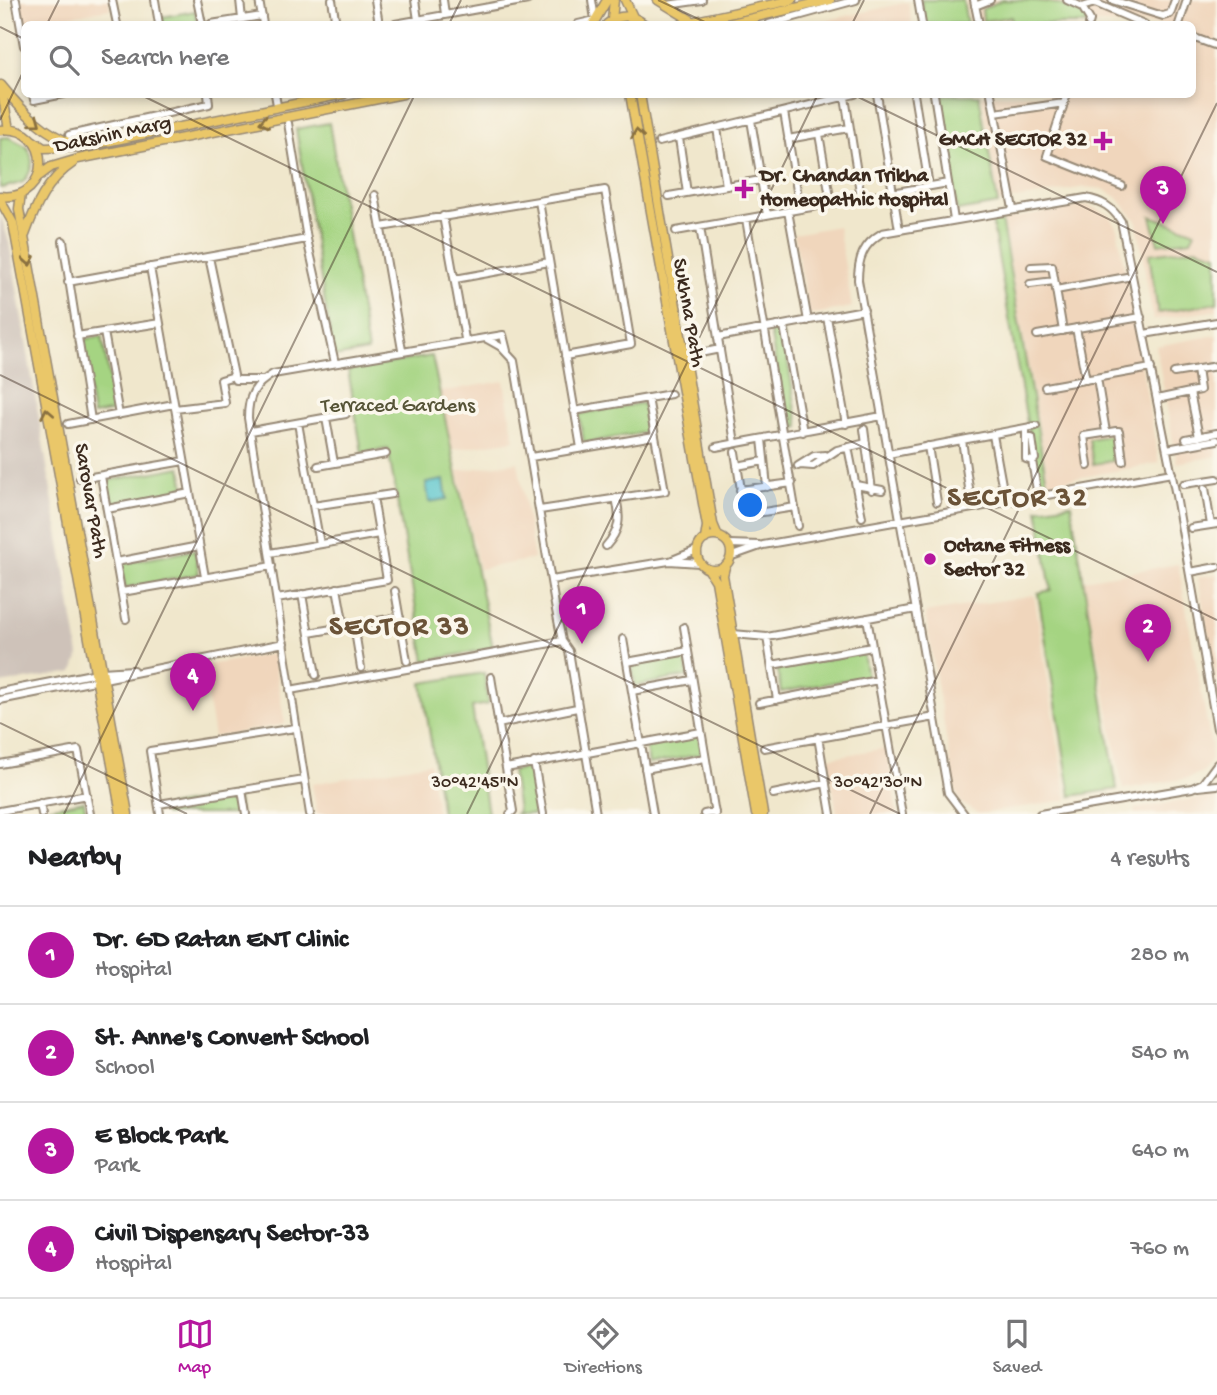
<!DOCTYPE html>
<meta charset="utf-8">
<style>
:root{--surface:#fff;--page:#f2f2f2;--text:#202124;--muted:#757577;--line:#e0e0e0;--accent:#b5179e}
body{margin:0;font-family:"Gochi Hand",sans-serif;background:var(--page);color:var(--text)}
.you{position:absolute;left:751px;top:506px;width:24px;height:24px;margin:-18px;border:5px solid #fff;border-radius:50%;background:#1a73e8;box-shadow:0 0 0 10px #1a73e833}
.badge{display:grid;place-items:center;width:46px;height:46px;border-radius:50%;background:var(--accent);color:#fff;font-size:23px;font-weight:700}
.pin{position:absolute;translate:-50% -58px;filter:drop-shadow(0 2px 4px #0008)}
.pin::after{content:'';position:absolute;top:37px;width:24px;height:21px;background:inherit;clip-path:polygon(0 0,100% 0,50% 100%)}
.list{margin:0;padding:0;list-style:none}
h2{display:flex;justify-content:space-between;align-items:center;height:91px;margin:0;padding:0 28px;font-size:30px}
h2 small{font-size:23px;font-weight:400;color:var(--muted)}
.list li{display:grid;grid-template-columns:46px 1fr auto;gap:21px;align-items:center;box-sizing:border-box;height:98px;padding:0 28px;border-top:2px solid var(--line)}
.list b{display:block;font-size:26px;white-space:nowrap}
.list p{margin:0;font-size:23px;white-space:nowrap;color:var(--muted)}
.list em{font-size:23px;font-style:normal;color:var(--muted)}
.icon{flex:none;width:38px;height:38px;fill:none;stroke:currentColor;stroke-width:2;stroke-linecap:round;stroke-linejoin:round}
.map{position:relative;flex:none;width:1217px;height:814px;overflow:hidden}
.search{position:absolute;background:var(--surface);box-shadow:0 4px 10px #0003;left:21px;right:21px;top:21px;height:77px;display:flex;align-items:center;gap:18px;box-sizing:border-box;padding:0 24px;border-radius:10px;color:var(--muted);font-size:26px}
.sheet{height:483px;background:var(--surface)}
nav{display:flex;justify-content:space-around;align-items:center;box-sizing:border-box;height:98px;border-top:2px solid var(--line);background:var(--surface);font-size:19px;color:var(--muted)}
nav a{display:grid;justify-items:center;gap:4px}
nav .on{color:var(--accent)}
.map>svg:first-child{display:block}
.built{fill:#f0d6bc}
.industrial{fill:#cec2b9}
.green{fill:#a5d482;stroke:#707f50;stroke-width:2}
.water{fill:#57c5cc;stroke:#497875;stroke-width:2}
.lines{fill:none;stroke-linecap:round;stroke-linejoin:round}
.minor-casing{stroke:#968875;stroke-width:10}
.major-casing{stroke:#968875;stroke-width:11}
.minor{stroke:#fff;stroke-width:6}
.major{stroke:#eac769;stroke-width:8}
.oneway{stroke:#8a7140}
.ticks{fill:none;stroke:#3b2a1e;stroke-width:2;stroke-opacity:0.45}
.poi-dot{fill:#b5179e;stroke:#fbf7ec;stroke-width:2.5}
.labels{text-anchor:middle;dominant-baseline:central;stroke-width:7;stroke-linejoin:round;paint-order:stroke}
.street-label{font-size:21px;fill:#3b2a1e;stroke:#fbf7ec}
.poi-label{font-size:21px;font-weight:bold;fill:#3b2a1e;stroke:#fbf7ec;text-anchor:start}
.park-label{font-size:21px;fill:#565437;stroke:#fbf7ec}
.district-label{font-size:28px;font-weight:bold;letter-spacing:2px;fill:#6b5338;stroke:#fbf7ec}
.ticks-label{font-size:18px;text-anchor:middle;fill:#3b2a1e;stroke:#fbf7ec;stroke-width:7;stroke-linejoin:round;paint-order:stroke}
</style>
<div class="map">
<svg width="1217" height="814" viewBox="0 0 1217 814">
<rect width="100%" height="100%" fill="#fbf7ec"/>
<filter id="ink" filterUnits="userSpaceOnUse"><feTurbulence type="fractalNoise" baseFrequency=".0143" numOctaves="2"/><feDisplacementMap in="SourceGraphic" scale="14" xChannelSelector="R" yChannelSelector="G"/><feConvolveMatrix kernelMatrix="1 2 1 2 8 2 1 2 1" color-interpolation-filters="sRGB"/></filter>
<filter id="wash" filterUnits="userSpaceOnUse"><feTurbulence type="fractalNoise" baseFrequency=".00686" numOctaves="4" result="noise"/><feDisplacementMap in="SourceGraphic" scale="28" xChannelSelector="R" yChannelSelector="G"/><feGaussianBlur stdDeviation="1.57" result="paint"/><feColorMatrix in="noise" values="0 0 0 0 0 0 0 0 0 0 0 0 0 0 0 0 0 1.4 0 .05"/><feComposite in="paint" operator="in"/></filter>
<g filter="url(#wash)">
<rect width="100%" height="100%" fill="#f0e7cc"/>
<path class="built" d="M19 0H109L110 9 23 25Z
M966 0H1217V310L1153 320 1137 222 1117 197 1103 189 1085 187 999 202 982 95 1192 94V24H970Z
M908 2 912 24H816V23Z
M1088 205 1110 215 1117 228 1159 463 1049 483 1003 220Z
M838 226 852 307 809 315 794 234Z
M1217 335V456L1177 463 1156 346Z
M504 381 514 440 450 450 440 392Z
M518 462 534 559 479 569 458 471Z
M1178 564 1211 745 1210 760 1204 771 1189 778 1123 789 1084 580Z
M1217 574V687L1198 577Z
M1034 595 1067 800 979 814 961 803 955 790 925 613Z
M273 654 285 724 214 737 202 666Z
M887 748 897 814H837L828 758Z
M430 763 437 814H317L312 784Z
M1217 795V814H1135L1134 809Z"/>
<path class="industrial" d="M0 214 9 242 79 655 73 672 0 684Z"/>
<path class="green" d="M921 0H963L967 24H925Z
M1002 0C1031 0 1071 0 1088 21L1086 24H1013L1011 17 983 21 982 9Z
M195 11 197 24H163L162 17Z
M937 95H979L998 204 957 211Z
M329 123 368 351 334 357 296 129Z
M8 137 26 146C35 158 33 171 23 182L3 188H0V138Z
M1151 216 1195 232 1191 240 1158 244Z
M1001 219 1047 483 1038 485 992 221Z
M1196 248 1217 254V303L1158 313 1149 254Z
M782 328 799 427 787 429 770 331Z
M102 336 115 411 93 415 80 340Z
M432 356 493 648 425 661 388 449 362 453 348 370Z
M643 403 648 432 584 443 579 414Z
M1116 434 1119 460 1093 464 1089 439Z
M181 467 185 490 110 504 106 481Z
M1071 504 1117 789 1071 796 1038 593 1051 590 1038 509Z
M195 550 199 574 125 588 120 564Z
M863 653 867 676 781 692 777 668Z
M685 655 688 676 635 686 632 665Z
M484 673 488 704 472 707 488 814H442L422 683Z
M698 734 702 754 649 764 645 744Z
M530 768 538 814H515L518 811 512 771Z
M237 794 240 814H164L163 807Z
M84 801 86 814H48L47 808Z"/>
<path class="water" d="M444 480 447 499 429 502 426 483Z"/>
</g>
<g filter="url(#ink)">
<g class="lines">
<defs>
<path id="minor" d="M16 0 24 46
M112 0 117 24
M155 0 159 24
M197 0 202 24
M240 0 242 19
M259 0 263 24
M332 0 336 24
M375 0 379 24
M415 0 418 20
M443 0 445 14
M918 0 922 24
M974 0 979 24
M1067 0 1082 7 1090 20 1089 24
M1112 0 1163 16 1170 14 1175 0
M667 5 702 0
M975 6 990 0
M1082 7 1095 3 1144 24
M211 24 262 16
M395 24 528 0
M578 24 595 20 592 0
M769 24 856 0
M1179 24 1187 0
M1192 37 1217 46
M33 94 34 100 64 94
M275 94 277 105
M877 94 899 230
M914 94 929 186
M934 94 954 220
M991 94 1013 209
M1067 94 1047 156 1122 186
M845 97 861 198
M784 112 800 209
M995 113 1064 103
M751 120 767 215
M288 123 307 239 335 363
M717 128 726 186
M819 134 831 203
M69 135 209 104 208 94
M679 138 687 193
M788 139 849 128
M659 142 855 94
M375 195 402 350
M669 196 761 180
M539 201 581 448
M788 211 808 321
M443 216 465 339
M746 219 798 526
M381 227 605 190 631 344 565 356
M700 227 735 443
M676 231 948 183
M63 241 91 420
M209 257 235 380H263
M150 267 205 577
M1031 267 1052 266 1063 331
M455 279 549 262
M68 282 307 239
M1030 284 1054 281
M1056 290 1132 276
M827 317 846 424
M784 326 803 432
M1076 328 1086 380
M104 332 119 415
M1144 334 1217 322
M1037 335 1141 317
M77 336 160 323
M718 337 864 310
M485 338 503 335 507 351
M695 354 720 349
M1174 373 1217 366
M1097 378 1106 432
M1045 387 1151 368
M1190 392 1200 390 1197 369
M1157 399 1190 392 1199 437
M175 409 225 403 221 380 234 376
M574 411 671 394
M326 418 334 463
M298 423 320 544
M68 424 174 404
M1026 428V459L1032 461 1038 496
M864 429 872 490
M251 431 346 414
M993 435 1003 490
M1028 438H1032L1035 459 1032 461
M762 439 767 487
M1186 439 1217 433
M962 440 970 495
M928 446 937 502
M716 447 882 416
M848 447 862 517
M1167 449 1217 440
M735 452 745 515 795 507
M888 454 1036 426
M531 457 654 436
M800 465 813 466 837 450 866 443
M318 466 386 454
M737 466 764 461
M798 466 814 456 825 455
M1088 466 1084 436 1116 431H1119L1123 461
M101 476 126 619
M80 479 184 461
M1184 484 1217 479
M856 485 882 490
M1205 488 1211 525
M740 490 792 483
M313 506 392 494
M107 509 190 493
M540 510 665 491 648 398
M1191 528 1217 524
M729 544 759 545
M606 546C620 530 621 519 616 498
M270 553 379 534
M732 556 763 545 1172 473
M670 561 697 550
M116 562 199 546
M1190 572 1217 567
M551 580 669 561 700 563
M337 588 344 627
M395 591 407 661
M122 592 272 566
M302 594 316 675
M277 599 387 580 373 497
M867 618 902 814
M354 625 361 668
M684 627 715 814
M309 633 400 617
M733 634 767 637 916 609
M767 637 777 700
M623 639 653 814
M627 662 688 651
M772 665 872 647
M491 677 513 811 510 814
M290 690 562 641
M632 691 692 680
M0 692 102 672 133 670
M0 700 284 643
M759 703 878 680
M498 724 577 708
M818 737 831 814
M764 748 935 717
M534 762 543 814
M0 764 78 750 90 814
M506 768 701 732
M645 769 705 758
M1198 787 1217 785
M242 790 246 814
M773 794 826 783
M40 803 42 814
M159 804 304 780
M0 811 87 795
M160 814 150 751 295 728
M310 814 248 418C248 396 254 385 273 374L485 338 501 347 514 361 555 605 562 641 569 651 596 814
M704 814 715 812
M964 814 948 793 858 280C858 259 863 244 882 233L1086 198C1102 201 1112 207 1121 221L1176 496 1217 729
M1040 814 1192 788 1203 783 1217 764"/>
<path id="major" d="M625 0 633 17
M658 0 694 22
M612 20 614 0
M593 24 607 0
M607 24C619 14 632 14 644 24
M682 24 792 0
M727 24 830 0
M1 85C22 111 45 135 78 146
M1 87 9 129
M630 94 707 526 705 539
M640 94 713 524 718 536
M0 130C54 123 53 203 0 196
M32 140 44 148 81 147 344 94
M39 176 51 167 78 159 403 94
M21 194 19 209 128 814
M0 200 13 223 121 814
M25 235C35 207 47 180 73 163
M697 553a17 17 0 1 1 34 0a17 17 0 1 1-34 0Z
M725 567 723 575 763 814
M709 570 716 581 756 814"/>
</defs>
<use href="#minor" class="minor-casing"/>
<use href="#major" class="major-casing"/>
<use href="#minor" class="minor"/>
<use href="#major" class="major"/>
</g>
<defs><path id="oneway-chevron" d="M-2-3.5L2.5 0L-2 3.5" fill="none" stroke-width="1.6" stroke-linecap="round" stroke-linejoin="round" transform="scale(1.75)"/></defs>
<g class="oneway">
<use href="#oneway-chevron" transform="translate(36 122) rotate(37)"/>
<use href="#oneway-chevron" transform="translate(264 122) rotate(169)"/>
<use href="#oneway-chevron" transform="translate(637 134) rotate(-100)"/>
<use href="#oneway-chevron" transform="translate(29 261) rotate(80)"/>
<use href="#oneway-chevron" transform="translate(47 413) rotate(-101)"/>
</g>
</g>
<path class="ticks" d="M658 0 709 24M47 24 59 0M449 24 461 0M852 24 864 0M0 27 24 39M139 94 1217 620M852 94 1217 272M0 120 24 70M0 375 900 814M0 723 187 814M64 814 415 94M467 814 818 94M870 814 1217 103"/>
<g class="poi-dot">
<path d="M1099.5 130.5h7v7h7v7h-7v7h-7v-7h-7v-7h7z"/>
<path d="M740.5 178.5h7v7h7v7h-7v7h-7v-7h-7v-7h7z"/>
<circle cx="930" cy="559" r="7"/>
</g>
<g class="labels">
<g class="street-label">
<text transform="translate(113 136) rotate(-12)">Dakshin Marg</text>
<text transform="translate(687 313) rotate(80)">Sukhna Path</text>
<text transform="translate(89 501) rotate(80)">Sarovar Path</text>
</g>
<g class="poi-label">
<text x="1087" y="141" text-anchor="end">GMCH SECTOR 32</text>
<text x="760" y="177">Dr. Chandan Trikha<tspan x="760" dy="24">Homeopathic Hospital</tspan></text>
<text x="944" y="547">Octane Fitness<tspan x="944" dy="24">Sector 32</tspan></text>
</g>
<g class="park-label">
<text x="398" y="407">Terraced Gardens</text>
</g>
<g class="district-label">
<text x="1018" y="499">SECTOR 32</text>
<text x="400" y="628">SECTOR 33</text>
</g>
</g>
<g class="ticks-label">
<text x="475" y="787">30°42'45"N</text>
<text x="878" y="787">30°42'30"N</text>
</g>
</svg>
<div class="you"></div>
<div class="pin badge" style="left:582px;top:644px">1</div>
<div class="pin badge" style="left:1148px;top:662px">2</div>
<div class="pin badge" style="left:1163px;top:224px">3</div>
<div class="pin badge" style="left:193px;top:711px">4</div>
<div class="search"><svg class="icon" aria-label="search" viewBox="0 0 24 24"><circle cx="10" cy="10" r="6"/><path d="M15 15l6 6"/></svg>Search here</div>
</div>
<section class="sheet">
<h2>Nearby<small>4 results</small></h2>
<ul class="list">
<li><span class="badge">1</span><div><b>Dr. GD Ratan ENT Clinic</b><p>Hospital</p></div><em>280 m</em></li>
<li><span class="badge">2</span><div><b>St. Anne's Convent School</b><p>School</p></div><em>540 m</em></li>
<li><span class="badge">3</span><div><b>E Block Park</b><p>Park</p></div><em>640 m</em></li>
<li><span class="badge">4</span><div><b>Civil Dispensary Sector-33</b><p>Hospital</p></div><em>760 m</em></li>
</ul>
</section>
<nav>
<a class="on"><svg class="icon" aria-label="map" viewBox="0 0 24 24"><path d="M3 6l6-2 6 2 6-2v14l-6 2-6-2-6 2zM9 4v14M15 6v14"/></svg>Map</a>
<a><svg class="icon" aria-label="directions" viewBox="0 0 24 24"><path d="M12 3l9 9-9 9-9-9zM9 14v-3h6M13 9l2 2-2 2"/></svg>Directions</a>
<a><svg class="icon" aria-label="saved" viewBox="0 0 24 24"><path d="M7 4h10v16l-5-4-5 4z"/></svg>Saved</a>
</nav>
